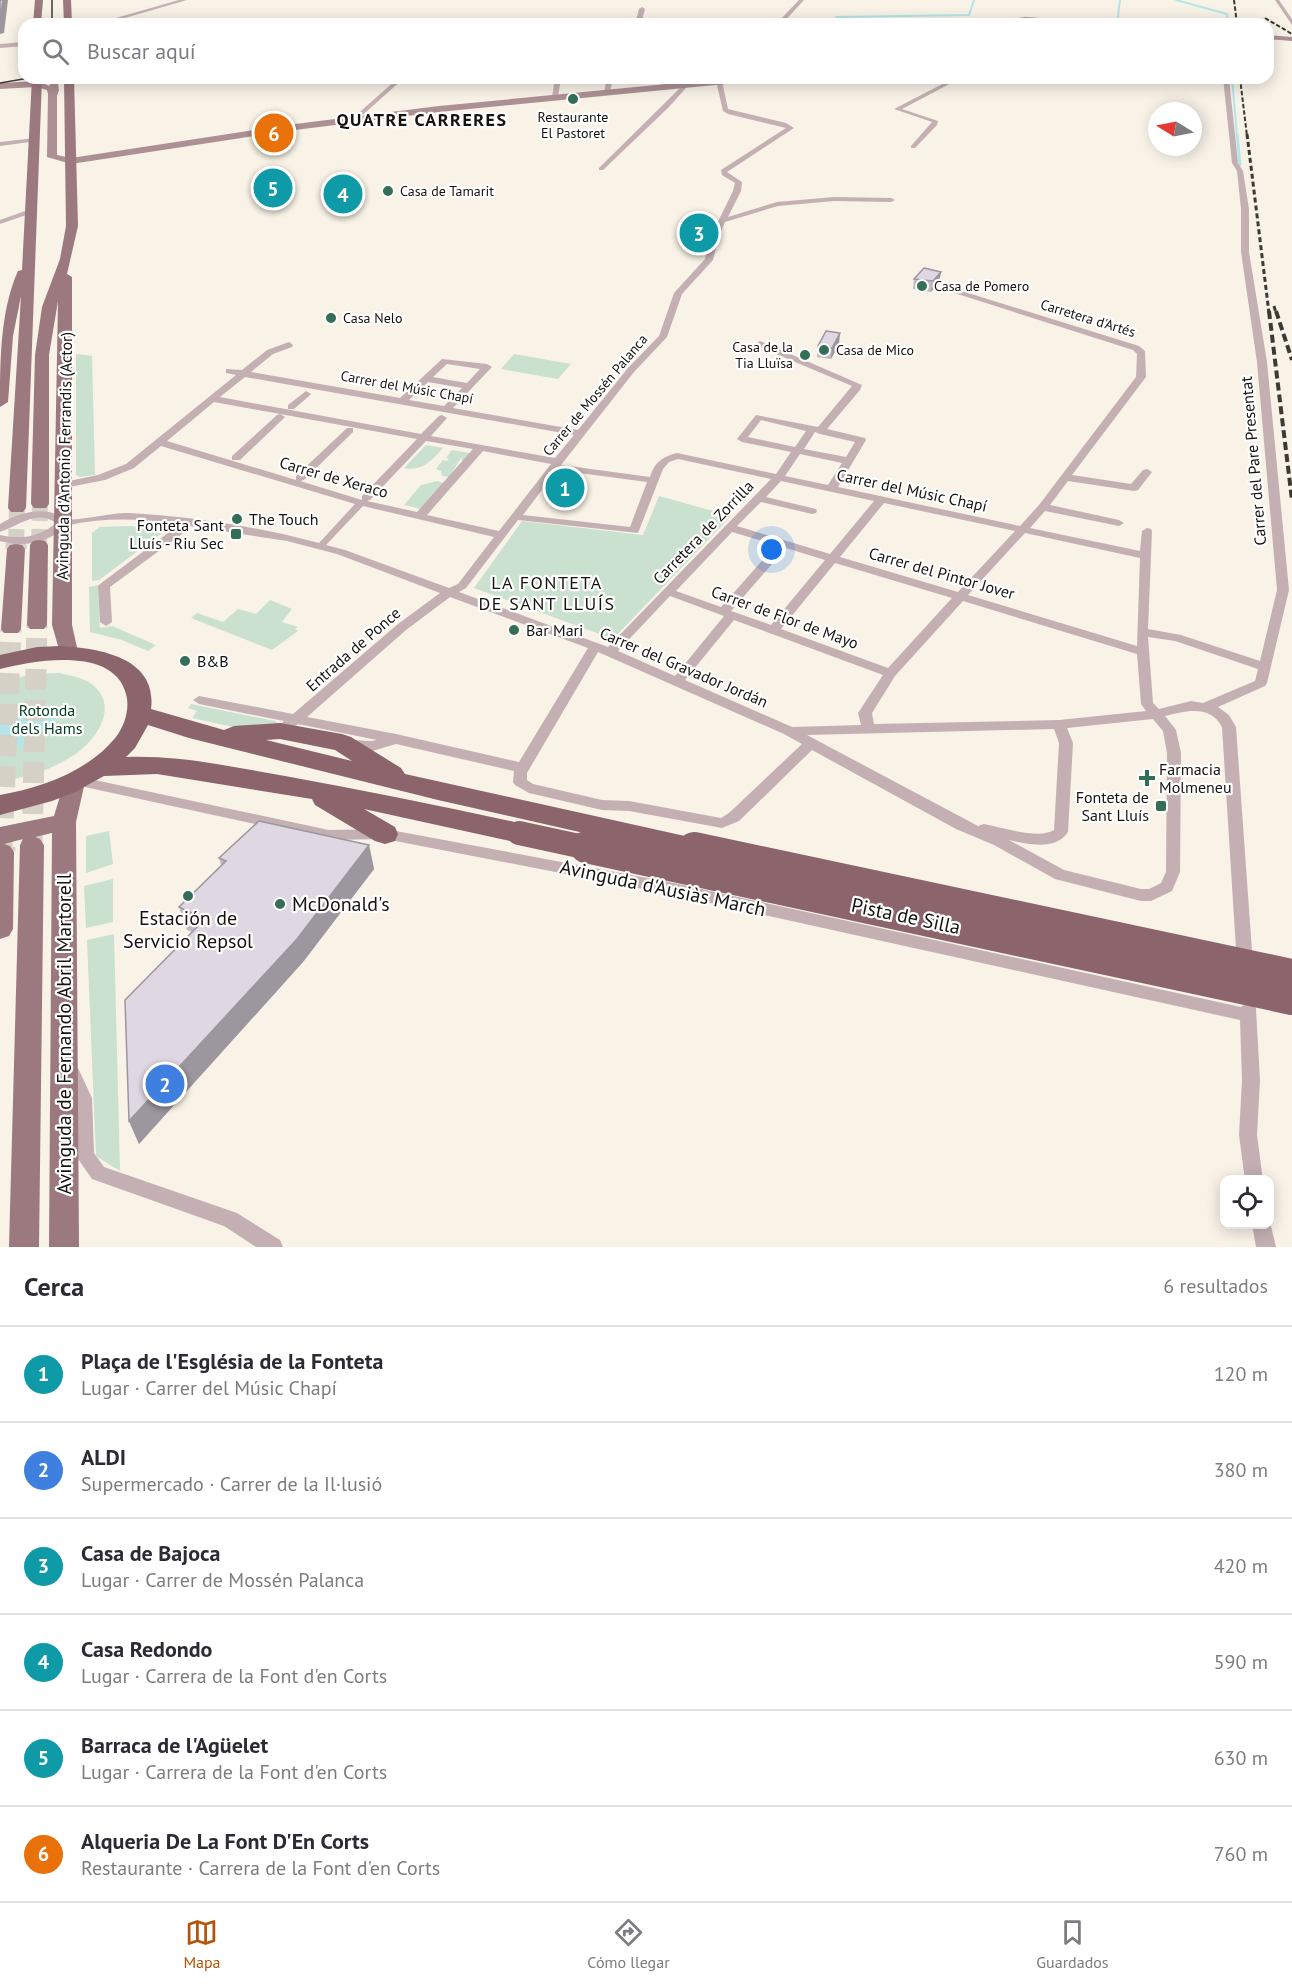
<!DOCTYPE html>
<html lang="es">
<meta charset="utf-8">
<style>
:root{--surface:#fff;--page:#f7f7f7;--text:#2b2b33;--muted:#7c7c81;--line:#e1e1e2;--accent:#b45309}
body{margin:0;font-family:"PT Sans",sans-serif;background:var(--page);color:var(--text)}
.controls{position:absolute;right:18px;bottom:18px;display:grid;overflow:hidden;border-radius:12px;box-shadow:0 3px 15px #0003}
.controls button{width:54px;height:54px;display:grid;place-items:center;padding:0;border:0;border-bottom:2px solid var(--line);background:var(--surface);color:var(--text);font:30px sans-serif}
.compass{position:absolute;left:1148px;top:102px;width:54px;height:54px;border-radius:50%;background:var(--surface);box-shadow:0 3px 15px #0003;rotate:280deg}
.you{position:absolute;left:772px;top:550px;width:21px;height:21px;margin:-15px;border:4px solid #fff;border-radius:50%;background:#1a73e8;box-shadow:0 0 0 9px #1a73e833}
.badge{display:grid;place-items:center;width:39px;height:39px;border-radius:50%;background:var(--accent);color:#fff;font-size:20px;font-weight:700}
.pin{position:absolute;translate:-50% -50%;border:3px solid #fff;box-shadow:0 2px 6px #0006}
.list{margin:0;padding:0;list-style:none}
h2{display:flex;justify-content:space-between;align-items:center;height:78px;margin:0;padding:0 24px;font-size:26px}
h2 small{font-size:20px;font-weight:400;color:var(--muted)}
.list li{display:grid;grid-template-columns:39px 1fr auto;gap:18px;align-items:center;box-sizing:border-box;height:96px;padding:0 24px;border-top:2px solid var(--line)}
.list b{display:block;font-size:22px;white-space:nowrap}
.list p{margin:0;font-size:20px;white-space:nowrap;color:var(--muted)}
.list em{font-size:20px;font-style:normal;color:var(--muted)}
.icon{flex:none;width:33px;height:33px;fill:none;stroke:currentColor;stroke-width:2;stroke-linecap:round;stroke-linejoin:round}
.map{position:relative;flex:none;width:1292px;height:1247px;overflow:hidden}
.search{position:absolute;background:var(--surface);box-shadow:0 3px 15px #0003;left:18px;right:18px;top:18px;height:66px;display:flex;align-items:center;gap:15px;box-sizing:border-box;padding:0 21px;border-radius:18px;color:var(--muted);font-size:22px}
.sheet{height:654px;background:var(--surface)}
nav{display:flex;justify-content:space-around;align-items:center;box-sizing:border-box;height:84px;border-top:2px solid var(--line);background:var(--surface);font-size:16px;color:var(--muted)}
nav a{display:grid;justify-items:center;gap:3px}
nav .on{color:var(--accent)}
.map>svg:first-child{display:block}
.green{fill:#c9e1ce}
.water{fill:#b4e5e8}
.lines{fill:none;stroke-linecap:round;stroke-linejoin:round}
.stream-far1{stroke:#b4e5e8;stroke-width:2}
.stream{stroke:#b4e5e8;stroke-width:3}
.primary-tunnel-far2{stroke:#d6d1c7;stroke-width:16;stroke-dasharray:16 8;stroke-linecap:butt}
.primary-tunnel-far1{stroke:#d6d1c7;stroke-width:21;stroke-dasharray:21 10;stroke-linecap:butt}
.primary-tunnel{stroke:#d6d1c7;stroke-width:27;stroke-dasharray:27 14;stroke-linecap:butt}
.street{fill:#c4b0b3;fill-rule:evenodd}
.secondary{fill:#ac9094;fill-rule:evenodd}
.primary{fill:#9b797e;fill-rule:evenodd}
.highway{fill:#8b656b;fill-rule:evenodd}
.tram{stroke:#3c3a35;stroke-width:1.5}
.rail-far2{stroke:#3c3a35;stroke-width:2;stroke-dasharray:4.5 2;stroke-linecap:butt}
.rail-far1{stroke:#3c3a35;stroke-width:3;stroke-dasharray:5 3;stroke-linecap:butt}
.rail{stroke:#3c3a35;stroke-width:4;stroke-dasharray:8 4;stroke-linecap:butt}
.highway-bridge-far1{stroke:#8b656b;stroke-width:24}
.highway-bridge{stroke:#8b656b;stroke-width:32}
.wall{fill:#c0b9c2}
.shaded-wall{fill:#9c969e}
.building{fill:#dfd7e1;stroke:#9c969e;stroke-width:1.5}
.poi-dot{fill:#346e56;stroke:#fff;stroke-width:2}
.labels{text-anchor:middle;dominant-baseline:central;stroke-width:4.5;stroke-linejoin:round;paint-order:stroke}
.far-poi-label{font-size:14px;fill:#14130f;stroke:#fff;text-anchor:start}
.far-street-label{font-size:14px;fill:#14130f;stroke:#fff}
.street-label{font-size:16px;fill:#14130f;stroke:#fff}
.poi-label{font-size:16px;fill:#14130f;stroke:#fff;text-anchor:start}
.park-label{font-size:16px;fill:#003a1a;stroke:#fff}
.far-district-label{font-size:18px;font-weight:bold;letter-spacing:1.5px;fill:#14130f;stroke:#fff}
.neighbourhood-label{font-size:18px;letter-spacing:1.5px;fill:#14130f;stroke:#fff}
.near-street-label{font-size:20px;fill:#14130f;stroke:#fff}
.near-poi-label{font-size:20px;fill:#14130f;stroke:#fff;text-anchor:start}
</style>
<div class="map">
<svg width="1292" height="1247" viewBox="0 0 1292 1247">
<rect width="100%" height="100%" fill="#f8f2e7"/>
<path class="green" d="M76 354 92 356 95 475 79 477 76 475Z
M514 354 571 364 558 379 501 369Z
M426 445 443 448C432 460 422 472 404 468Z
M452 450 470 453 463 461 461 460 463 455 449 477 442 476 441 471 436 469 443 460 447 461 449 459 446 458Z
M437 481 444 483 421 509 404 505 421 485Z
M659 496 731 516 613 639 474 588 522 521 643 535Z
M130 526 166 530 99 580 92 581V533L100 527Z
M98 585 100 628 112 626 156 645 148 651 122 640 90 632 89 587Z
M270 600 292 609 282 622 298 627 295 629 298 631 272 650 191 618 197 613 223 622 238 609 256 614Z
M59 673C72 676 88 678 97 689 117 711 94 742 74 755 51 770 27 778 0 781V682L33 674Z
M191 704 275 721 279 724 243 729 192 718 197 711 188 708Z
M109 831 113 864 86 873V836Z
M113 879V922L86 928 84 886Z
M114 934 120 1171 96 1156 87 940Z"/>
<path class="water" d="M33 703 44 704 52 708 56 714C57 740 22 751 0 747V713L21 704Z"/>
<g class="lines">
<path class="stream-far1" d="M1176 0 1227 14 1228 24
M836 17 969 15 974 0
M1117 24 1120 0
M1232 78 1237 136"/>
<path class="stream" d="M1237 134 1240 165"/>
<path class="primary-tunnel-far2" d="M16 545 17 508
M39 545 40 504"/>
<path class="primary-tunnel-far1" d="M16 549V543
M32 845 37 625
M2 849 11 629"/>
<path class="primary-tunnel" d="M2 851V847"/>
<path class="street" d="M179 0H187L104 24H95Z
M799 0H804L782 24H776Z
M1275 0H1279L1292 19V25Z
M642 7 645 9 641 24H635L639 9Z
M24 42V46L0 48V44Z
M398 78H404L356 121H352V119Z
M555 78H561L558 97 555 99 552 97Z
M607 78H613L610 92 607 94 604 92Z
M954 78H961L902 109 938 121 937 125 915 148H911V146L932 122 894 109Z
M1223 78H1229L1238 163 1243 171 1249 209V252L1267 362 1289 590 1267 683 1265 686 1218 707 1229 715 1236 727 1253 965 1251 970 1245 971 1239 970 1237 965 1222 727C1210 704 1185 711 1165 716L1176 730 1181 753 1180 872 1172 891 1151 901H1141L1055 879 994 845 956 829 812 750 739 821 722 828 629 811 602 810 529 793 515 785 513 782 514 771 396 744 369 752 346 747 344 744 346 741C357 738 366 743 377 740L298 724 285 734H275L273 731 284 721 199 704 193 700 199 696 293 714 398 624 440 593 337 554 287 541 190 526 186 531 110 587 112 622 106 626 100 622 98 586 100 584 180 524C144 519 106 517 69 525 64 527 59 532 54 535 37 545 18 546 0 541V535C21 540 40 537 56 523 36 509 19 526 0 532V524C15 515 35 508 53 513 57 515 61 518 65 519 74 522 114 512 129 513 190 516 259 527 319 543L355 504 161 446 134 468 105 480 64 488 59 485 64 482 98 475 126 464 236 375 226 373V369L242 370 267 350 289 342 293 345 292 347 273 354 251 372 400 398 442 359 487 364 492 367 490 369 453 408 578 430 628 368 659 336 674 293 705 259 711 236 733 191 735 183 722 175 721 170 786 128 728 114 723 111 716 81 719 79 722 81 728 109 786 123 794 128 727 172 742 182 741 191 728 217 777 202 834 197 891 198 895 200 891 202 834 201 778 206 725 222 719 236 713 260 682 294 667 337 634 372 561 465 650 477C655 462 662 457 677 453L776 474 791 452 742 442 737 439 756 415 818 427 852 386 757 346 756 344 760 341 862 385 860 390 827 429 865 438 866 440 838 487 1020 526 1039 505 1136 377 1137 354 1133 350 945 290 952 288 1139 346 1145 351 1146 377 1072 475 1131 484 1143 470 1147 469 1152 472 1138 490 1134 491 1068 481 1050 505 1119 520 1124 523 1119 526 1045 511 1030 528 1140 551 1142 531 1147 528 1151 529 1152 531 1148 629 1181 635 1260 661 1277 590 1257 362 1241 252V209L1237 171 1232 163ZM447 364 480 369 467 383 433 377ZM245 377 574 435 555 458 431 436 447 418 442 415 439 416 421 434 220 397ZM428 382 462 388 444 406 409 400ZM214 402 417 439 362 496V500L300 481 304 480 353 432V428H347L296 476V480L167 441ZM761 420 806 431 795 447 748 437ZM815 432 820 434 855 442 846 457 804 449ZM426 441 473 449 417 512 367 501 370 500ZM483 451 551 464 499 531 427 515ZM800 454 842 463 828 485 785 476ZM678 459 771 479 608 647 459 592 466 588 518 520 638 533 663 469 669 462ZM557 470 647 482 630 527 523 515ZM781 481 874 501 830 554 737 526 761 502 812 514 816 513 817 511 816 509 766 497ZM884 503 1015 531 958 592 840 557ZM363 506 494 537 458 584 449 588 345 550 326 545ZM732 532 776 545 721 607 676 591ZM1025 533 1140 558 1137 646 968 595ZM786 548 825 560 771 625 731 611ZM835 563 952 598 888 668 781 629ZM670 596 724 616 675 676 618 651ZM450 597 588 648 519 762 396 734 307 717 406 630ZM963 601 1137 654 1141 704 1146 711 1059 720 874 724 872 713 895 676ZM734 620 883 675 858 713 861 725 792 727 685 680ZM1148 637 1175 641 1258 669 1255 681 1203 703 1191 701 1159 709 1153 703ZM598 652 784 734 802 744 729 813 721 818 629 801 602 800 533 784 527 780V773ZM1153 719 1163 731 1167 753 1166 872 1161 883 1149 889H1141L1064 870 1009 840C1027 844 1056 851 1068 832L1073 743 1067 728ZM1054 729 1059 743 1054 830C1038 840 1002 827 984 824L978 826 807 735Z
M679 84H683L686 88 669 107 603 170H599V168L680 88Z
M35 138 37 139V141L0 146V142Z
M28 210 35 212 0 224V220Z
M306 391 311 394 309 396 294 409H288V405Z
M280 414 285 417 283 419 240 460H232V456L277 415Z
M76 776 329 830 385 829 674 883 1241 1007 1248 1002 1254 1004 1256 1009 1260 1080 1257 1135 1263 1180H1245L1239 1135 1242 1080 1240 1020 674 895 385 839 329 840 71 784 69 781 71 778Z
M72 1065 78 1068 92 1098 94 1153 104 1167 237 1213 280 1240 283 1247H256L224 1226 92 1179 76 1156 74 1098 63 1073 66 1068Z
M1270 1222 1276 1247H1256L1252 1224H1270Z"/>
<path class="secondary" d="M1026 17 1094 22 1098 24 1026 21 972 24Z
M1268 35 1292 37V41L1268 39Z
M49 78H57L59 90 57 96V155L71 158 287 125 439 106 729 78H760L756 81 439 112 287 131 71 164 47 157 48 94 47 90 36 87 0 89V83L37 81 50 86Z"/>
<path class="primary" d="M35 0H43L41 24H33Z
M63 0H71L72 24H64Z
M32 78H42L26 508 23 512H11L8 508 21 296 13 336 8 402 0 407C0 362 0 311 18 271L22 270Z
M64 78H74L78 226 67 274 72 277V625L78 652 75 656 68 658 61 656 52 625 58 301 49 355V504L46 508H34L31 504 35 355 42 307 60 259 66 226Z
M39 540 45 541 48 545 47 625 44 629H30L27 625 30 545 33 541Z
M16 544 22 545 25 549 21 629 18 633H4L1 629 7 549 10 545Z
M74 774 82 776 85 782 76 822 79 1247H49L52 833 35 837 40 839 44 845 39 1247H9L20 845 23 839 4 844 10 846 14 852 13 929 9 936 0 939V827L54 816 66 776Z"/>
<path class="highway" d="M60 646C98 648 158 657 151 709L224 730 234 726 280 723 342 734 351 737 401 768 405 774 694 838 704 841 708 848 704 855 694 858 438 800 189 738 148 725 135 748 126 757C180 755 232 767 285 776 363 790 441 806 519 823L529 826 532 833 529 840 519 843 364 809 395 827 398 834 395 841 385 844 375 841 315 805 312 799 157 774 104 776 75 792 52 801 0 815V795C41 788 89 771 116 737 125 725 130 708 126 694 114 646 35 660 0 669V655L37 647ZM280 739 335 750 352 761 266 740Z"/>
<path class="tram" d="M52 0V24
M0 83 29 78"/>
<path class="rail-far2" d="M1234 0 1237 24
M1265 18 1292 34
M1240 78 1247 136"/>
<path class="rail-far1" d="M1247 134 1269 313
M1274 306 1276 313"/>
<path class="rail" d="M1269 311 1292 500
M1276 311 1292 360"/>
<path class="highway-bridge-far1" d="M519 833 593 849
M694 848 698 849"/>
<path class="highway-bridge" d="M586 847 1292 999
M694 848 1292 975"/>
</g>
<path class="wall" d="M941 272 939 282 931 292 913 289 914 279Z
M839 344 831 359 817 357 818 346Z
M369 845 374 869 303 962 139 1144 129 1121 192 932 187 930 179 907 221 865 219 858Z"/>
<path class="shaded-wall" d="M3 0H8L4 33 0 34V18Z
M941 272 939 282 931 292 933 281Z
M840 333 839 344 831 359 832 348Z
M369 845 374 869 303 962 139 1144 129 1121Z"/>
<path class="building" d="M0 0H3L0 18Z
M924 268 941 272 933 281 914 279Z
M826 331 840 333 832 348 818 346Z
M259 821 369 845 297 939 129 1121 125 1000 205 919 179 907 226 861 219 858Z"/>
<g class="poi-dot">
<circle cx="573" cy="99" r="6"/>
<circle cx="388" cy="191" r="6"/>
<circle cx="922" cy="286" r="6"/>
<circle cx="331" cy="318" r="6"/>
<circle cx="824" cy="350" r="6"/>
<circle cx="805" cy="355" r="6"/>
<circle cx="237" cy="519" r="6"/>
<rect x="230" y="528" width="12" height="12" rx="3"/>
<circle cx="514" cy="630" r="6"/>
<circle cx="185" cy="661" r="6"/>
<path d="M1144 769h6v6h6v6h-6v6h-6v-6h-6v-6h6z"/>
<rect x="1155" y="800" width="12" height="12" rx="3"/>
<circle cx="188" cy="896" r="6"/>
<circle cx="280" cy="904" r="6"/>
</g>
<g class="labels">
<g class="far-poi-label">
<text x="573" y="117" text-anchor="middle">Restaurante<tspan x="573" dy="16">El Pastoret</tspan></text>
<text x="400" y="191">Casa de Tamarit</text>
<text x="934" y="286">Casa de Pomero</text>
<text x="343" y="318">Casa Nelo</text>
<text x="793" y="347" text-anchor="end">Casa de la<tspan x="793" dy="16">Tia Lluïsa</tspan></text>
<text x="836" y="350">Casa de Mico</text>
</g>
<g class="far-street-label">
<text transform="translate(1088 318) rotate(17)">Carretera d'Artés</text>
<text transform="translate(407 387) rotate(10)">Carrer del Músic Chapí</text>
<text transform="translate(595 395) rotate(-50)">Carrer de Mossén Palanca</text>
</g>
<g class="street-label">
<text transform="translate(64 456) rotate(-89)">Avinguda d'Antonio Ferrandis (Actor)</text>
<text transform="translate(1253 461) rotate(-95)">Carrer del Pare Presentat</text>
<text transform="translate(334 477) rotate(16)">Carrer de Xeraco</text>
<text transform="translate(912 490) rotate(12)">Carrer del Músic Chapí</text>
<text transform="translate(703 532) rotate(-46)">Carretera de Zorrilla</text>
<text transform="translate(942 573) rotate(16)">Carrer del Pintor Jover</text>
<text transform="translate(785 617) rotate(20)">Carrer de Flor de Mayo</text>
<text transform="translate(353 649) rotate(-41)">Entrada de Ponce</text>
<text transform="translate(684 667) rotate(23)">Carrer del Gravador Jordán</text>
</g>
<g class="poi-label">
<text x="249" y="519">The Touch</text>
<text x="224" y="525" text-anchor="end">Fonteta Sant<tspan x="224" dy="18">Lluís - Riu Sec</tspan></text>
<text x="526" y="630">Bar Mari</text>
<text x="197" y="661">B&amp;B</text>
<text x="1159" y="769">Farmacia<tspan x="1159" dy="18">Molmeneu</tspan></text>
<text x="1149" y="797" text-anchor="end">Fonteta de<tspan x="1149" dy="18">Sant Lluís</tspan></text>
</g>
<g class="park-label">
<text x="47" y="710">Rotonda<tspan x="47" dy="18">dels Hams</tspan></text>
</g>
<g class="far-district-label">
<text x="422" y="119">QUATRE CARRERES</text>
</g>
<g class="neighbourhood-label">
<text x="547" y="582">LA FONTETA<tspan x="547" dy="21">DE SANT LLUÍS</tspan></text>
</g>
<g class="near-street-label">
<text transform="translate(663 888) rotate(12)">Avinguda d'Ausiàs March</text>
<text transform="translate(906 916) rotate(12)">Pista de Silla</text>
<text transform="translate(64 1034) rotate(-90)">Avinguda de Fernando Abril Martorell</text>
</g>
<g class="near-poi-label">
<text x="292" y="904">McDonald's</text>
<text x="188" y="918" text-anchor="middle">Estación de<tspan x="188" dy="23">Servicio Repsol</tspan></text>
</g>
</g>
</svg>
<div class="controls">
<button><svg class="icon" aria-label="locate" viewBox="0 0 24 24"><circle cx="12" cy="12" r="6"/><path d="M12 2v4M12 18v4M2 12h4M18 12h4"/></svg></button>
</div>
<svg class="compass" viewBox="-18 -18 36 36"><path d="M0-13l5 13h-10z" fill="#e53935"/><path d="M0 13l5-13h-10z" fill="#7c7c81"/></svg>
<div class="you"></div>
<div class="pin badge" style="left:565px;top:488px;background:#0f9aa8">1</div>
<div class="pin badge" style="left:165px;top:1084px;background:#3f7fe0">2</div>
<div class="pin badge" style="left:699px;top:233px;background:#0f9aa8">3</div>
<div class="pin badge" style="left:343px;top:194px;background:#0f9aa8">4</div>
<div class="pin badge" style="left:273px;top:188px;background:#0f9aa8">5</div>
<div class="pin badge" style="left:274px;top:133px;background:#e8710a">6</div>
<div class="search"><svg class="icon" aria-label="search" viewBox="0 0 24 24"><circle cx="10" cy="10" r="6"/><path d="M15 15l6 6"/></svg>Buscar aquí</div>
</div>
<section class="sheet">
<h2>Cerca<small>6 resultados</small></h2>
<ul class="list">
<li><span class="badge" style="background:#0f9aa8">1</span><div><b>Plaça de l'Església de la Fonteta</b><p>Lugar · Carrer del Músic Chapí</p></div><em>120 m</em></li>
<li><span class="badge" style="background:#3f7fe0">2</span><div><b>ALDI</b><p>Supermercado · Carrer de la Il·lusió</p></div><em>380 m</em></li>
<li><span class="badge" style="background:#0f9aa8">3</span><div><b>Casa de Bajoca</b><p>Lugar · Carrer de Mossén Palanca</p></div><em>420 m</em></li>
<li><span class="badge" style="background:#0f9aa8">4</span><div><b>Casa Redondo</b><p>Lugar · Carrera de la Font d'en Corts</p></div><em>590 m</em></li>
<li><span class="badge" style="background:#0f9aa8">5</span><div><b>Barraca de l'Agüelet</b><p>Lugar · Carrera de la Font d'en Corts</p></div><em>630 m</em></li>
<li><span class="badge" style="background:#e8710a">6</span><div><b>Alqueria De La Font D'En Corts</b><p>Restaurante · Carrera de la Font d'en Corts</p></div><em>760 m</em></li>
</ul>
</section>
<nav>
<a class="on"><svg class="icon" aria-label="map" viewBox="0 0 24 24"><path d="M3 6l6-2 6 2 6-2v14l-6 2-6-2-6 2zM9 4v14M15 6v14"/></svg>Mapa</a>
<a><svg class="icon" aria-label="directions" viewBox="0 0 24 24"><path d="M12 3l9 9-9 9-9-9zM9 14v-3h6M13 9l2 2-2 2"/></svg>Cómo llegar</a>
<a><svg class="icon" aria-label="saved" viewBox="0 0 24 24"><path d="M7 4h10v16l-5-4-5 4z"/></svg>Guardados</a>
</nav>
